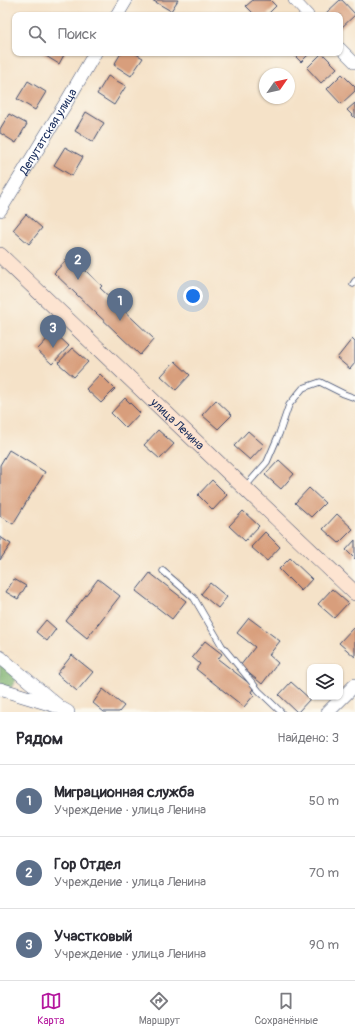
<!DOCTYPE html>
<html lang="ru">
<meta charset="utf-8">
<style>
:root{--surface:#fff;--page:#f2f2f3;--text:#2b2b33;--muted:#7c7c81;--line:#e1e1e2;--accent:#b5179e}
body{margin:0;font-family:Pangolin,sans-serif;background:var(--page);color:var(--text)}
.controls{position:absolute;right:12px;bottom:12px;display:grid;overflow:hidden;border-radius:8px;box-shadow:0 1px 3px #0004}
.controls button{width:36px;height:36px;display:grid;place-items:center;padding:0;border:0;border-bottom:1px solid var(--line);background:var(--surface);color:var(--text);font:20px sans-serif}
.compass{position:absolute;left:259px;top:68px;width:36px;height:36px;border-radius:50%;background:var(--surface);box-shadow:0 1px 3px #0004;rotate:56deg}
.you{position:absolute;left:193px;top:296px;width:14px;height:14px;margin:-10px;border:3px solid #fff;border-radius:50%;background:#1a73e8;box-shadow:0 0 0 6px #1a73e833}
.badge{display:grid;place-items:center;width:26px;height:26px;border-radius:50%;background:var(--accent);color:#fff;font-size:13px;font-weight:700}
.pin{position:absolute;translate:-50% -33px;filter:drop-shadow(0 1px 2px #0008)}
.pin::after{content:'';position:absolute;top:21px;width:14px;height:12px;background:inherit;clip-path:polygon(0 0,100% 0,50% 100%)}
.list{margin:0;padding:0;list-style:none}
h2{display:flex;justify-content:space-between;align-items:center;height:52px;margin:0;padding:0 16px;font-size:17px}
h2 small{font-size:13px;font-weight:400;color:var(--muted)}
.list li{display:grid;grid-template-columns:26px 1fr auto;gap:12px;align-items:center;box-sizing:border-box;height:72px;padding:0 16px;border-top:1px solid var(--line)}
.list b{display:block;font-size:15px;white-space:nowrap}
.list p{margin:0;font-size:13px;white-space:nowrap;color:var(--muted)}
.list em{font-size:13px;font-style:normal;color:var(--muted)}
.icon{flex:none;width:22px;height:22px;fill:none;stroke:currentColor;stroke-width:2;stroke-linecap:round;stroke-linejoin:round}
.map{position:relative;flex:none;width:355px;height:712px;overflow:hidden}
.search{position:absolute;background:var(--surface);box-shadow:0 1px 3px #0004;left:12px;right:12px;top:12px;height:44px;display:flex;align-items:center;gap:10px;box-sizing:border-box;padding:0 14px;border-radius:8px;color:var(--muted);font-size:15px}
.sheet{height:268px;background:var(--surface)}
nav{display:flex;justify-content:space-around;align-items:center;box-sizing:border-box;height:56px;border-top:1px solid var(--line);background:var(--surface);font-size:11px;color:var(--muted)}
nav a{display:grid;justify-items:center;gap:2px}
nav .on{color:var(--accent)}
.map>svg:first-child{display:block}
.forest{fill:#7ab06d;stroke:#4a7066}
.building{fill:#d89e7b}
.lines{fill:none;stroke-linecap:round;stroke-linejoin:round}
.service-casing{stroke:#3c4a6e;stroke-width:7}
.minor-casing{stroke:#3c4a6e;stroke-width:12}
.tertiary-casing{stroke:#3c4a6e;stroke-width:14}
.secondary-casing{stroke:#3c4a6e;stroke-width:16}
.service{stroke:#fff;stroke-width:5.5}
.minor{stroke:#fff;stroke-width:11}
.tertiary{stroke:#fff;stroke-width:13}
.secondary{stroke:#fde4d1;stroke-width:15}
.labels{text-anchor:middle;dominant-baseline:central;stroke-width:3.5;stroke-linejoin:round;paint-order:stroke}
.street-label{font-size:12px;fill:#1b2f5e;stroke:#fbf7ec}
</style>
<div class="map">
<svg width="355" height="712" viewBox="0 0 355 712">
<rect width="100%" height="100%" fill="#fbf7ec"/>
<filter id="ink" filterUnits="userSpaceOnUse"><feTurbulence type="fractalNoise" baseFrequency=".025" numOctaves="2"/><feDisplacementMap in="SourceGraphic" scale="8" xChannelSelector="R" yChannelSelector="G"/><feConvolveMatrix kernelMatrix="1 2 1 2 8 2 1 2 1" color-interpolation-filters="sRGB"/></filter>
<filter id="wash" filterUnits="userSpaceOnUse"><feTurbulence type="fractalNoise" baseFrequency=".012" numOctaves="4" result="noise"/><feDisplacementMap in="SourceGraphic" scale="16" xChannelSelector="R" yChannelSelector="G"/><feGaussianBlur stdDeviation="0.9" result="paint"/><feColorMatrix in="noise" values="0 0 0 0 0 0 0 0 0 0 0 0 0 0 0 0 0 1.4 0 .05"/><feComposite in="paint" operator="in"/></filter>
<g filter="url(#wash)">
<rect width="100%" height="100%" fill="#f5e2c8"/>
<path class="forest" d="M0 662 18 677 10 689 0 685Z"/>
<g id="blocks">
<path class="building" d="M152 0H178L171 11Z
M253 0H270L276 6 267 15H255L246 6Z
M340 0H342L355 14V15L341 28 340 27V15H328L326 13Z
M41 53H65L59 64Z
M121 53H134L143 58 131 76 114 65Z
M292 53H310L301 62Z
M322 53 337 68 321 83 307 68Z
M342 74 355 87V91L341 104 327 89Z
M108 76 126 86 114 105 97 94Z
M28 81 46 92 35 110 17 99Z
M355 103V118L347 110Z
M86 112 104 123 93 142 75 131Z
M9 114 27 124 16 143 0 133V129Z
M65 147 83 157 72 176 54 165Z
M26 214 42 228 29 244 13 230Z
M70 256 102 286 100 288 154 339 140 355 54 273Z
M54 332 69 346 52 364 37 350Z
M352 339 355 342V363L350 369 337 358Z
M72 348 88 362 74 377 58 363Z
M175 361 190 375 176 390 161 376Z
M100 374 115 389 101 403 86 389Z
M125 398 140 413 126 428 111 413Z
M216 400 232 415 218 429 202 415Z
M158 430 174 444 160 459 144 445Z
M248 431 264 445 250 460 234 446Z
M9 450 45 472 13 524 0 516V465Z
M279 460 294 474 281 489 265 475Z
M212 480 227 495 213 510 198 495Z
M309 488 325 503 311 517 295 503Z
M243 511 259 526 245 541 229 526Z
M337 514 353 529 339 543 323 529Z
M265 532 280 547 267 561 251 547Z
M0 537 11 544 0 560Z
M355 540V559L346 550Z
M290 558 312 579 301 591 279 569Z
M150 573 186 601 172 619 136 591Z
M14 579 26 586 18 599 6 592Z
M98 579 120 596 87 638 66 621Z
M210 583 227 597 218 608 201 594Z
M332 589 348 603 334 618 318 604Z
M249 618 280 641 269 655 278 663 262 684 240 666 255 647 237 633Z
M46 620 56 629 47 641 36 632Z
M353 628 355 630V657L339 643Z
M205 641 222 654 218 659 254 687 251 692 254 695 244 707 196 669 200 664 192 657Z
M72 655 93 672 77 691 57 674Z
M291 682 310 699 298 712H297L279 695Z
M103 689 124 706 119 712H104L93 703Z"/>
</g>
</g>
<g filter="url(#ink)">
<use href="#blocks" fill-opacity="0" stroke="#3c4a6e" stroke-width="1"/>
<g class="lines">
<defs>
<path id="service" d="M353 284 355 281
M245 487 267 462 279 434 289 405 303 388 320 382 344 394 355 398
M163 571 194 598 222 646 259 691 281 712"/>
<path id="minor" d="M294 0 308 15
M340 48 355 63"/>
<g id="tertiary">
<path d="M117 15 126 0"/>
<path id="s1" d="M0 210 67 101 95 53"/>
<path d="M0 657 61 708 68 712"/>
<path d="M0 689 56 706"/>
<path d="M328 712 355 685"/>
</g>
<g id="secondary">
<path id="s2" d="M0 255 355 593"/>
</g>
</defs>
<use href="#service" class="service-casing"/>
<use href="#minor" class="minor-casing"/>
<use href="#tertiary" class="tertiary-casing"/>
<use href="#secondary" class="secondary-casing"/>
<use href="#service" class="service"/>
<use href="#minor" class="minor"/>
<use href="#tertiary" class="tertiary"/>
<use href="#secondary" class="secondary"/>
</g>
</g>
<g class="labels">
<g class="street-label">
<text stroke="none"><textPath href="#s1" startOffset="92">Депутатская улица</textPath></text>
<text stroke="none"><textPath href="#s2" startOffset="245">улица Ленина</textPath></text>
</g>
</g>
</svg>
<div class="controls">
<button><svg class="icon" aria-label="layers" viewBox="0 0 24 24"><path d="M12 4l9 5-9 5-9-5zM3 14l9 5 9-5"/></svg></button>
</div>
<svg class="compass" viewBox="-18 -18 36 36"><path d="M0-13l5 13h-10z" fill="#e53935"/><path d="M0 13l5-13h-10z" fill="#7c7c81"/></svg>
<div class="you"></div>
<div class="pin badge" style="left:120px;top:321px;background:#5c6f8a">1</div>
<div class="pin badge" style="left:78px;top:280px;background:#5c6f8a">2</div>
<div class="pin badge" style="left:53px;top:348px;background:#5c6f8a">3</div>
<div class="search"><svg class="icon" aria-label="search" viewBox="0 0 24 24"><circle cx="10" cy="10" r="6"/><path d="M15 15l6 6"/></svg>Поиск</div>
</div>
<section class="sheet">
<h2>Рядом<small>Найдено: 3</small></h2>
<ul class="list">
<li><span class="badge" style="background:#5c6f8a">1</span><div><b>Миграционная служба</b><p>Учреждение · улица Ленина</p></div><em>50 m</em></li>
<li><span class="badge" style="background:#5c6f8a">2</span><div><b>Гор Отдел</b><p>Учреждение · улица Ленина</p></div><em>70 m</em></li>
<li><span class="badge" style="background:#5c6f8a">3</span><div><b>Участковый</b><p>Учреждение · улица Ленина</p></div><em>90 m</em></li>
</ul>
</section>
<nav>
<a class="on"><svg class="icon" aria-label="map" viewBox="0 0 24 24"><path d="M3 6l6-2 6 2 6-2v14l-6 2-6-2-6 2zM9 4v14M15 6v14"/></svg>Карта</a>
<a><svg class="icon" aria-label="directions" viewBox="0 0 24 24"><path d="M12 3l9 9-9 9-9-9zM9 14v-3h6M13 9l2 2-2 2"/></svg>Маршрут</a>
<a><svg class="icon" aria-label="saved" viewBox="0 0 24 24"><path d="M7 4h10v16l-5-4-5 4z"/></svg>Сохранённые</a>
</nav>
